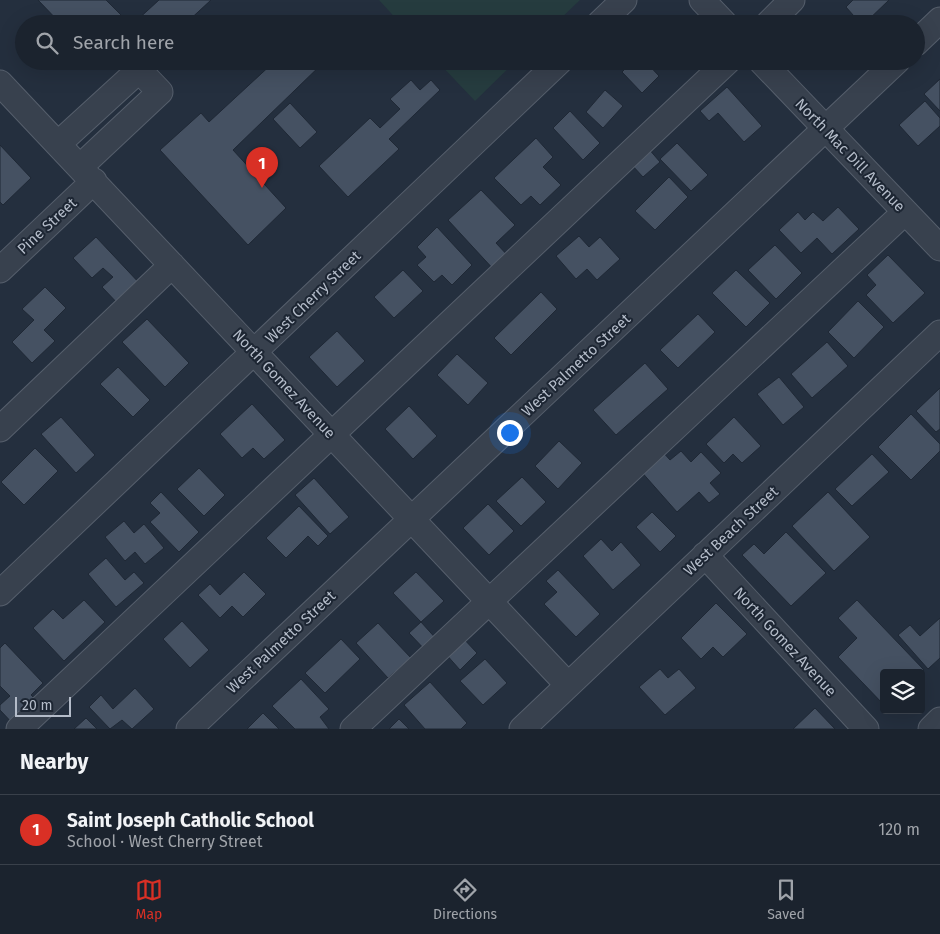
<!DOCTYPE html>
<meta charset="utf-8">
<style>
:root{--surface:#1b232e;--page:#282f3a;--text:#f1f3f6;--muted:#a0a4aa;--line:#39404a;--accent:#d93025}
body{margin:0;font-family:"Fira Sans",sans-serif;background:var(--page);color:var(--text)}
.controls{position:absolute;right:15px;bottom:15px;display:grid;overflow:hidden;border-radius:5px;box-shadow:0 5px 20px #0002}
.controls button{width:45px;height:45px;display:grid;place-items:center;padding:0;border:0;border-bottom:1px solid var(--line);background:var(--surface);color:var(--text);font:25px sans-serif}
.scale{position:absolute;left:15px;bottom:12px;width:56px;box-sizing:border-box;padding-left:5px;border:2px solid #b4bcc9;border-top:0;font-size:14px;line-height:18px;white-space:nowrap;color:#b4bcc9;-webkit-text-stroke:4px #1d2633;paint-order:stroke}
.you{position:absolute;left:509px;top:432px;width:18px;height:18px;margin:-12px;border:4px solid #fff;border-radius:50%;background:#1a73e8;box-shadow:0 0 0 8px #1a73e833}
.badge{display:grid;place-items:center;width:32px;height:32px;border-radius:50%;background:var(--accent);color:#fff;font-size:16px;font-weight:700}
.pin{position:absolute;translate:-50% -41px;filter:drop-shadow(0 1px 2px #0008)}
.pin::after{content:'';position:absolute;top:26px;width:18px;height:15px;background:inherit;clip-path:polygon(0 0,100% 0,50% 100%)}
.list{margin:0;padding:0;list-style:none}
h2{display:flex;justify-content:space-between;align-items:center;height:65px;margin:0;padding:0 20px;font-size:21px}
h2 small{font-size:16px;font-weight:400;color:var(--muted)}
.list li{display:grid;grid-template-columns:32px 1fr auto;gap:15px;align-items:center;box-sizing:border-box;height:70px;padding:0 20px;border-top:1px solid var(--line)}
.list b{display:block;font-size:19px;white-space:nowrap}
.list p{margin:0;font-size:16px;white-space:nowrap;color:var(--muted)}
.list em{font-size:16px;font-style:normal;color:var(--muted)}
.icon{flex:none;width:28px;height:28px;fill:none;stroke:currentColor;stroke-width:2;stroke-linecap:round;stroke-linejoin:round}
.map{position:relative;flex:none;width:940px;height:729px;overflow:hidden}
.search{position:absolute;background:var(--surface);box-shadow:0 5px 20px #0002;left:15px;right:15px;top:15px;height:55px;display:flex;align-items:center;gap:12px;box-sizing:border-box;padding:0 18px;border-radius:28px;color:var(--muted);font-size:19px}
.sheet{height:135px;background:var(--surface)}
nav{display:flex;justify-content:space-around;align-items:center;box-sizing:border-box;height:70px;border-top:1px solid var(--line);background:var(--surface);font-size:14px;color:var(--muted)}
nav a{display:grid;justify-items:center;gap:2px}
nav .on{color:var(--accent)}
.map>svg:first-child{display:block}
.green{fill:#263c3f}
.building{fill:#455162;stroke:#1f2835}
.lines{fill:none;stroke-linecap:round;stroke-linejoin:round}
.minor-casing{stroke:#565f6c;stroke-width:27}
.minor{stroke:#38414e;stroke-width:25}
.labels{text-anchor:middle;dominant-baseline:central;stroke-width:4;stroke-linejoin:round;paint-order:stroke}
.street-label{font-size:15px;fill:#b4bcc9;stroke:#1d2633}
</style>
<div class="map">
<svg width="940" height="729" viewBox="0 0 940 729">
<rect width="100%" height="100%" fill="#242f3e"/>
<path class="green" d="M379 0H580L555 24H401Z
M437 61H516L475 101Z"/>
<path class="building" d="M38 0H106L122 16 114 24H61Z
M159 0H211L185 24H136L135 22Z
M853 0H889L864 24H861L846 7Z
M673 16 680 24H664Z
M275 61H325L233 150 286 208 248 245 160 150 201 113 209 122Z
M633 61H645L659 76 642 93 622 72Z
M940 79V111L924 94Z
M411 80 420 90 431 80 440 90 389 139 399 149 348 197 319 166 370 118 380 128 400 109 390 99Z
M727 87 762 126 744 142 718 113 709 121 700 111Z
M605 90 623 106 603 128 586 112Z
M925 101 940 118V126L918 146 899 125Z
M290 103 317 132 300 148 273 119Z
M570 111 600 143 583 160 553 128Z
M536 138 553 157 543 167 561 185 540 205 531 196 521 205 494 178Z
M677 143 708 175 691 191 660 159Z
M0 145 31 178 3 205 0 202Z
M648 148 660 162 643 177 631 164Z
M669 177 688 197 655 230 635 211Z
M481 190 515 225 496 243 510 258 496 272 448 220Z
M838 207 859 229 832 254 817 238 801 253 779 230 798 212 805 220 813 212 823 221Z
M437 227 472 265 452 285 442 275 434 282 417 265 426 257 417 247Z
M579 236 589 247 600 237 620 259 597 280 587 269 576 279 556 256Z
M96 237 143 287 121 307 102 287 113 277 103 268 92 278 73 258Z
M775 245 802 273 776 299 748 270Z
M888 255 925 293 893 323 866 295 876 285 867 275Z
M403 270 423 291 394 318 374 297Z
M736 270 770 303 746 327 712 293Z
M45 287 66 308 44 330 55 341 32 363 12 342 34 320 22 309Z
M541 292 557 309 511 355 494 338Z
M858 301 884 327 854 358 828 332Z
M698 314 715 332 678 368 660 350Z
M147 319 189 363 165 387 122 342Z
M337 331 365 361 337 387 309 357Z
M827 342 848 366 812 398 791 374Z
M457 354 488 383 468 405 437 375Z
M645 363 668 389 616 435 593 410Z
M118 367 150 400 133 417 100 384Z
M779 377 804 407 783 425 757 394Z
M940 388V429L936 432 916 411Z
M252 404 285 440 264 459 253 448 242 458 220 434Z
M409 406 437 436 413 459 385 429Z
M911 414 940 444V451L911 480 878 447Z
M61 417 95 455 76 473 41 434Z
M734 417 761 446 742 463 733 454 724 463 706 444Z
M559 441 582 463 558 489 535 466Z
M35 448 58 471 24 505 1 482Z
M661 450 670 460 681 451 691 462 701 452 721 473 710 483 720 494 709 503 699 492 677 512 639 469Z
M872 454 889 472 852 506 835 489Z
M199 468 225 495 204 516 177 489Z
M522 477 546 502 521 526 496 501Z
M314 478 349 517 330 534 295 495Z
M161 492 199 532 179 552 150 522 160 513 150 503Z
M828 492 870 537 834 571 792 526Z
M488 504 514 531 489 555 463 528Z
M299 506 328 536 318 546 308 536 286 558 266 538Z
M652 512 676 536 660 552 636 527Z
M124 521 134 533 144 524 164 548 145 564 135 552 125 561 105 537Z
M786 532 826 573 791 606 742 555 754 544 764 554Z
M601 539 612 551 621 542 641 565 613 590 583 556Z
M106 558 125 580 134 572 144 583 116 607 88 574Z
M558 570 600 614 576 637 544 604 557 592 546 581Z
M244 572 266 594 243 617 232 606 220 618 198 595 210 584 220 595Z
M416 572 444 601 421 622 393 593Z
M84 600 105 622 64 661 33 628 53 609 63 619Z
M857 600 924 670 921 673H884V705L838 657 857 638 838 618Z
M716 603 747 634 723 657 713 647 701 659 681 638Z
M940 618V658L928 669 898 635 910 625 920 636Z
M182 621 209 650 190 668 163 639Z
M421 622 439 642 428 653 409 633Z
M378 623 411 658 388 678 356 643Z
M462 637 477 653 460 670 445 653Z
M341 639 360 659 325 693 305 673Z
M5 643 43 683 31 695 40 704 16 727 0 710V705L10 696 0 686V648Z
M485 659 507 683 483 705 460 681Z
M660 669 668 678 679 669 696 688 665 715 639 687Z
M301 679 329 709 320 717 329 729H295L272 706Z
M430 682 467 723 461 729H425L404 705Z
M135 688 154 709 132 729 122 720 110 729 89 707 101 695 113 709Z
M815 708 835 729H793Z
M263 713 279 729H247Z
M86 718 97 729H74Z
M399 719 409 729H389Z"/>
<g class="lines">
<defs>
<path id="minor" d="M702 0 725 24
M599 24 624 0
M768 24 792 0
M916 43 940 20
M761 61 940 248
M0 83 568 685
M58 144 139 70 160 92 80 167
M0 270 94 181
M0 429 172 265
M705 555 866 729
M0 593 560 61
M19 729 728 61
M189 729 897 61
M353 729 905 212
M522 729 940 333
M931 729 940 720"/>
</defs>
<use href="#minor" class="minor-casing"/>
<use href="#minor" class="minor"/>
</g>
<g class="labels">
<g class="street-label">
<text transform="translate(850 155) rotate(46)">North Mac Dill Avenue</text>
<text transform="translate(47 226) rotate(-43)">Pine Street</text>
<text transform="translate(313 297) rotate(-44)">West Cherry Street</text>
<text transform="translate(576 365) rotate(-43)">West Palmetto Street</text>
<text transform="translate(284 384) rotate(47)">North Gomez Avenue</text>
<text transform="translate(731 531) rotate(-43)">West Beach Street</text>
<text transform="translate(281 642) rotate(-43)">West Palmetto Street</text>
<text transform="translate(785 642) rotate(47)">North Gomez Avenue</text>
</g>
</g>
</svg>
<div class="controls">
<button><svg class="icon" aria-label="layers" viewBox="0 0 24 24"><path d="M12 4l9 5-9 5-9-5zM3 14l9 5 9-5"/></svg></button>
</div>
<div class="scale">20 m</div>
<div class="you"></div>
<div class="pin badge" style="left:262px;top:188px">1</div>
<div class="search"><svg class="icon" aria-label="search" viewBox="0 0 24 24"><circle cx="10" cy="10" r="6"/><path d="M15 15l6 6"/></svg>Search here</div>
</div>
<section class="sheet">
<h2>Nearby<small></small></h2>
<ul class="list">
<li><span class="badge">1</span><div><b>Saint Joseph Catholic School</b><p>School · West Cherry Street</p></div><em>120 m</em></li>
</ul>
</section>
<nav>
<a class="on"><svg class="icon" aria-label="map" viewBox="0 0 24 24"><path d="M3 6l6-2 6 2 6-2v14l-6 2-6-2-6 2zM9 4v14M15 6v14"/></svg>Map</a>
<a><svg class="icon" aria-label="directions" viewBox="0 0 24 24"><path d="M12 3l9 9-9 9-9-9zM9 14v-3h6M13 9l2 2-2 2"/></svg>Directions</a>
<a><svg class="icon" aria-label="saved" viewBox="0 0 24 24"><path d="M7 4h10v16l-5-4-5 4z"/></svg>Saved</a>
</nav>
